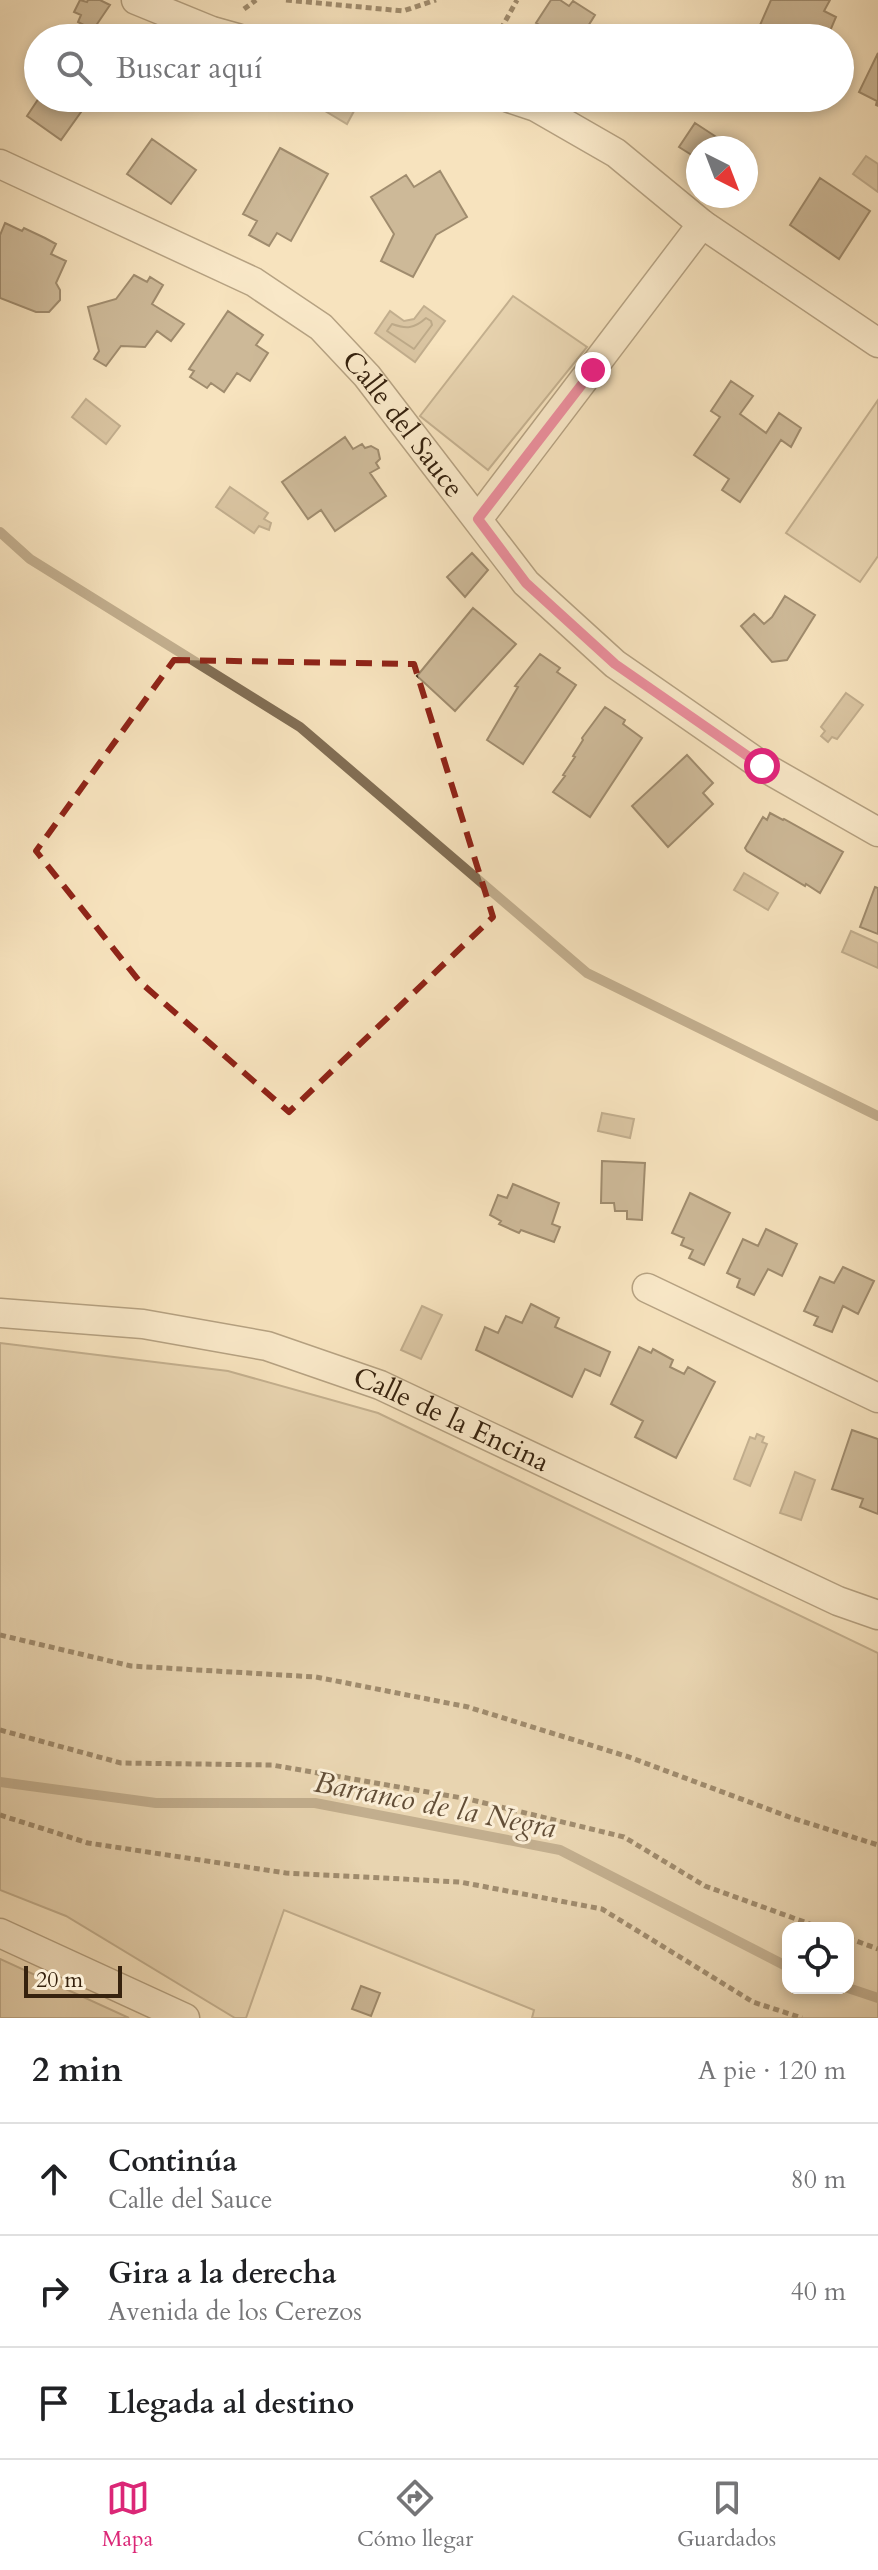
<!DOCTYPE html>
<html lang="es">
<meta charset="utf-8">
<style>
:root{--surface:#fff;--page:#f2f2f2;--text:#202124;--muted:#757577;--line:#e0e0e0;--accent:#db2777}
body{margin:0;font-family:Cardo,serif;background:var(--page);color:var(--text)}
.controls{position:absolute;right:24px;bottom:24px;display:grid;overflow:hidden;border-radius:16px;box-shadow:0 4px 12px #0003}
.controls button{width:72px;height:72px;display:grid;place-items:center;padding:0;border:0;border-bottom:2px solid var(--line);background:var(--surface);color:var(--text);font:40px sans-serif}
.compass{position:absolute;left:686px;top:136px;width:72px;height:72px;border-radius:50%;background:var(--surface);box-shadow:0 4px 12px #0003;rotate:138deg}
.scale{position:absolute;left:24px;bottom:20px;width:98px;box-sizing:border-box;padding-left:8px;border:4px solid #36220e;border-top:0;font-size:22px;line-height:28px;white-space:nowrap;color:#36220e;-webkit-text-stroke:6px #faedd5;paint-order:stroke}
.stop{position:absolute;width:24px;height:24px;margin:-18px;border:6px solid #db2777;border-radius:50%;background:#fff}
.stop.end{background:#db2777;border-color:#fff;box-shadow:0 2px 8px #0008}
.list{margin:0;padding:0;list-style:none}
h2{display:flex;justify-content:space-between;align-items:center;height:104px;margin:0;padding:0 32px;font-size:34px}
h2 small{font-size:26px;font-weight:400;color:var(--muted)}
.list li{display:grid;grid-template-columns:52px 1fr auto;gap:24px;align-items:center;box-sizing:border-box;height:112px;padding:0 32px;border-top:2px solid var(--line)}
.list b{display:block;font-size:30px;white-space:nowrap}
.list p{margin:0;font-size:26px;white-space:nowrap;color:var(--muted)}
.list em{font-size:26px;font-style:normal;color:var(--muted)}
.icon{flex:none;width:44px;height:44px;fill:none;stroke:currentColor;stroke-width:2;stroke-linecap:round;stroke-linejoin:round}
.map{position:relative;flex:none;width:878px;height:2018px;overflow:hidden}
.search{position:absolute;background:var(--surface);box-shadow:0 4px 12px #0003;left:24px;right:24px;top:24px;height:88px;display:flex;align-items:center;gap:20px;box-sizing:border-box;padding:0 28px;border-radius:44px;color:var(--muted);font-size:30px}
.sheet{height:440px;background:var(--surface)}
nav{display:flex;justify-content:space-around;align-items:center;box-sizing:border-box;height:112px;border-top:2px solid var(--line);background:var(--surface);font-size:22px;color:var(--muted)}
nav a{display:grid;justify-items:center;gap:4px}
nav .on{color:var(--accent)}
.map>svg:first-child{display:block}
.green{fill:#d6c2a0;stroke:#867257;stroke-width:2;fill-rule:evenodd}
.water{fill:#b5a182;stroke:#826e54;stroke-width:2}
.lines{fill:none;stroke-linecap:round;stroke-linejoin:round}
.shore{stroke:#766248;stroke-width:2}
.stream{stroke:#826e54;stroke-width:10}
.building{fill:#9a866a;stroke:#36220e;stroke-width:2}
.street-casing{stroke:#66523a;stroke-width:31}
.path{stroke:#36220e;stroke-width:5;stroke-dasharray:6 4;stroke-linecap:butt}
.street{stroke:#faedd5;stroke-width:28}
.route{stroke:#db2777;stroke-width:10}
.marked{fill:none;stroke:#8f2418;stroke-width:6;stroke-dasharray:16 10;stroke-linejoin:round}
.labels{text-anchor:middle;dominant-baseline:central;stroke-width:6;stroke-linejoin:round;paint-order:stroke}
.street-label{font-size:28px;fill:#36220e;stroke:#faedd5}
.water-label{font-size:30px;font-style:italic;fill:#624e37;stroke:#faedd5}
</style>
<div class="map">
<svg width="878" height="2018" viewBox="0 0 878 2018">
<rect width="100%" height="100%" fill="#f7e3be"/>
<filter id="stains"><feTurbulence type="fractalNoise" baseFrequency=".0025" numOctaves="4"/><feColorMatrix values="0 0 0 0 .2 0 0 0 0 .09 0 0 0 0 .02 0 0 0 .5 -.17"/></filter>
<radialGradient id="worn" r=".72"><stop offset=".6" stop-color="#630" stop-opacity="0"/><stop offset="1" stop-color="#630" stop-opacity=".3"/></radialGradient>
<path class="green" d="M513 296 587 347 488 470 420 416Z
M878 400V556L860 582 786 533Z
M0 1343 228 1371 378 1413 878 1653V2018H532L534 2010 284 1910 246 2018H235L66 1916 0 1890ZM848 1928V1988H788V1928Z
M0 1959 129 2018H0Z"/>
<path class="water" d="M361 98 347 124 305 99V98Z
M866 156 878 164V192L853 174Z
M424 306 445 321 415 362 375 333 390 311 404 321 414 319Z
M86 399 120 426 106 444 72 417Z
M230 487 268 513 264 519 271 523 269 530 259 526 254 533 216 507Z
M846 693 863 705 837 739 832 737 828 742 821 736 825 731 821 727Z
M744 873 778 893 768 910 734 890Z
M851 931 878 943V968L842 952Z
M602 1113 634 1119 630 1138 598 1131Z
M422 1306 442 1315 421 1359 401 1350Z
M757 1434 764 1437 762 1442 767 1444 750 1486 734 1479 750 1437 755 1439Z
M795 1472 815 1480 801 1520 780 1513Z"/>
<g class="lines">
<path class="shore" d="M426 318 431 321 432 325 414 349 387 331 392 324C406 329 414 329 426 318Z"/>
<path class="stream" d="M0 532 30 559 300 727 587 973 878 1116
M0 1782 156 1803H315L560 1850 788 1967
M848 1988 878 1998"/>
</g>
<path class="building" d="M80 0 87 2 88 0H100L110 5 93 30 78 22 81 15 74 12Z
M551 0H560L569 6 573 1 595 15 585 31 593 36 591 38H542L538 35 543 27 536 23Z
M771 0H830L824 11 836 17 827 38H771L757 32Z
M878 53V106L876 105 877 101 859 92Z
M39 98H91L61 140 27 116Z
M695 123 724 142 734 148H698V159L679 147Z
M152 139 196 170 171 204 127 174Z
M280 148 328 174 291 241 277 233 269 246 249 235 257 221 243 214Z
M440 171 467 217 436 235 413 277 381 261 394 234 371 197 406 175 414 187Z
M820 178 870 211 839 259 790 225Z
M5 223 22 231 24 228 45 238 56 244 51 254 66 261 56 283 60 290V300L49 312H36L0 298V235Z
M134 275 147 282 150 277 163 285 152 304 184 324 171 341 157 331 145 347 121 346 106 366 94 359 99 351 88 307 116 299Z
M228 311 263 335 256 345 268 353 250 381 237 373 224 392 211 383 207 388 190 377 194 371 189 369Z
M731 381 753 396 740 414 766 433 779 413 801 428 791 447 781 440 740 502 722 490 729 479 694 455 720 417 711 411Z
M345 437 353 449 362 444 365 448 371 446 378 450 380 459 376 463 379 468 370 473 386 496 335 531 321 510 308 519 282 482Z
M472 553 488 570 465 597 447 577Z
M785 596 815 615 787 660 772 662 741 626 754 614 764 624 772 617Z
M473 608 516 644 455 711 417 676Z
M540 654 560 668 557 672 576 685 523 764 487 740 518 687 515 686Z
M605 707 625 720 623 724 642 738 590 817 553 792 565 776 563 775 575 757 573 756 583 740 582 738Z
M687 755 713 783 703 793 713 804 668 847 632 806Z
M770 813 783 820 784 819 843 852 820 893 806 884 805 886 747 851 745 848 763 817 767 820Z
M875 887 878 888V934L860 927Z
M602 1161 645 1163 642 1220 627 1219V1211H615L614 1203H601Z
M513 1184 559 1203 552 1224 560 1227 554 1242 521 1230 519 1233 499 1224 501 1221 490 1215 498 1195 507 1198Z
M690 1193 730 1213 704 1265 689 1258 693 1250 681 1245 684 1238 672 1233Z
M766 1229 797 1244 782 1276 768 1269 754 1295 737 1287 740 1279 727 1273 743 1239 758 1246Z
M843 1267 874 1281 858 1314 843 1306 832 1332 814 1325 818 1317 804 1311 820 1277 834 1283Z
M531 1304 559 1318 555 1327 610 1352 600 1376 585 1369 572 1397 476 1350 485 1327 498 1333 506 1316 522 1323Z
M639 1347 651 1353 653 1349 673 1360 670 1367 684 1374 688 1367 715 1382 676 1458 635 1437 643 1421 611 1404Z
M852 1430 878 1439V1514L860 1507 863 1499 832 1489Z
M361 1986 380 1993 371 2016 352 2009Z"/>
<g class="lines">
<defs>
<g id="street">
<path d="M136 0 212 31 237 38"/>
<path d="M509 98 536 107 616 153 702 224 878 343"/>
<path id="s1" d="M0 164 254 282 321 327 367 376 526 583 615 664 762 766 878 832"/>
<path d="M478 519 702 224"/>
<path d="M647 1288 878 1398"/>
<path id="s2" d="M0 1313 143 1324 267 1346 380 1385 838 1601 878 1615"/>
<path d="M0 1933 185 2018"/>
</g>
</defs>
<use href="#street" class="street-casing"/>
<path class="path" d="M286 0 403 11 436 0
M244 9 256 0
M496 38 517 0
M0 1635 131 1666 316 1677 468 1707 629 1757 792 1818 878 1845
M0 1730 121 1763 272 1765 468 1799 624 1837 705 1886 821 1928
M0 1815 88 1843 286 1873 460 1882 602 1909 753 2002 802 2018
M848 1938 878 1949"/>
<use href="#street" class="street"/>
</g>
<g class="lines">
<path class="route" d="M593 370 478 519 526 583 615 664 762 766"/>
</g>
<path d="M0 0H878V2018H0ZM174 660 414 664 493 917 289 1112 140 982 36 851Z" fill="#f7e3be" fill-opacity=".55" fill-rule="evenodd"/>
<path class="marked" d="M174 660 414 664 493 917 289 1112 140 982 36 851Z"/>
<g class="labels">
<g class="street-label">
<text stroke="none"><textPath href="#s1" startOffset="488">Calle del Sauce</textPath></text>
<text stroke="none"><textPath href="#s2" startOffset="468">Calle de la Encina</textPath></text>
</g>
<g class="water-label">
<text transform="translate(435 1805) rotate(11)">Barranco de la Negra</text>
</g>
</g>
<rect width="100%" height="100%" filter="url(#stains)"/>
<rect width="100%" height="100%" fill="url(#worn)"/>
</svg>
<div class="controls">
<button><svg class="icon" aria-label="locate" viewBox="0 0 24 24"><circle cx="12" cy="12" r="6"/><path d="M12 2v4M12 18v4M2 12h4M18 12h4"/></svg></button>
</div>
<svg class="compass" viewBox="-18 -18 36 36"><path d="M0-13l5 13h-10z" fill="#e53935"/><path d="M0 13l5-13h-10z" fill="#757577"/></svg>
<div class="scale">20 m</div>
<div class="stop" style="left:762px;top:766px"></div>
<div class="stop end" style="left:593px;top:370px"></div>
<div class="search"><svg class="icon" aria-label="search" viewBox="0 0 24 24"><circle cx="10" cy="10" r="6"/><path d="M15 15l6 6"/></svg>Buscar aquí</div>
</div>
<section class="sheet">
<h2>2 min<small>A pie · 120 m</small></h2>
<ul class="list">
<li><svg class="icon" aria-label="ahead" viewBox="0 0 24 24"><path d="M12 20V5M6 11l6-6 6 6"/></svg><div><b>Continúa</b><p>Calle del Sauce</p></div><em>80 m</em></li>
<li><svg class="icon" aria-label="right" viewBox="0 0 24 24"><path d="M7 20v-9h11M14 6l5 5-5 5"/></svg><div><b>Gira a la derecha</b><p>Avenida de los Cerezos</p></div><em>40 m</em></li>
<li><svg class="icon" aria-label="arrive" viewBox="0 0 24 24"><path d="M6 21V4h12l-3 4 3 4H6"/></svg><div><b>Llegada al destino</b></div></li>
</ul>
</section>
<nav>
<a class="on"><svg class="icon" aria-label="map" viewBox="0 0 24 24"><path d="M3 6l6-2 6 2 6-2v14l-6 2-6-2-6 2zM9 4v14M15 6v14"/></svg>Mapa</a>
<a><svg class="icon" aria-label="directions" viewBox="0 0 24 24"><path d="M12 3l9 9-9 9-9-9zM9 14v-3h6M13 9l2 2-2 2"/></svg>Cómo llegar</a>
<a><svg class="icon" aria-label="saved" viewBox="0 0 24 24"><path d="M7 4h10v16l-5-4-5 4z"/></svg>Guardados</a>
</nav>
